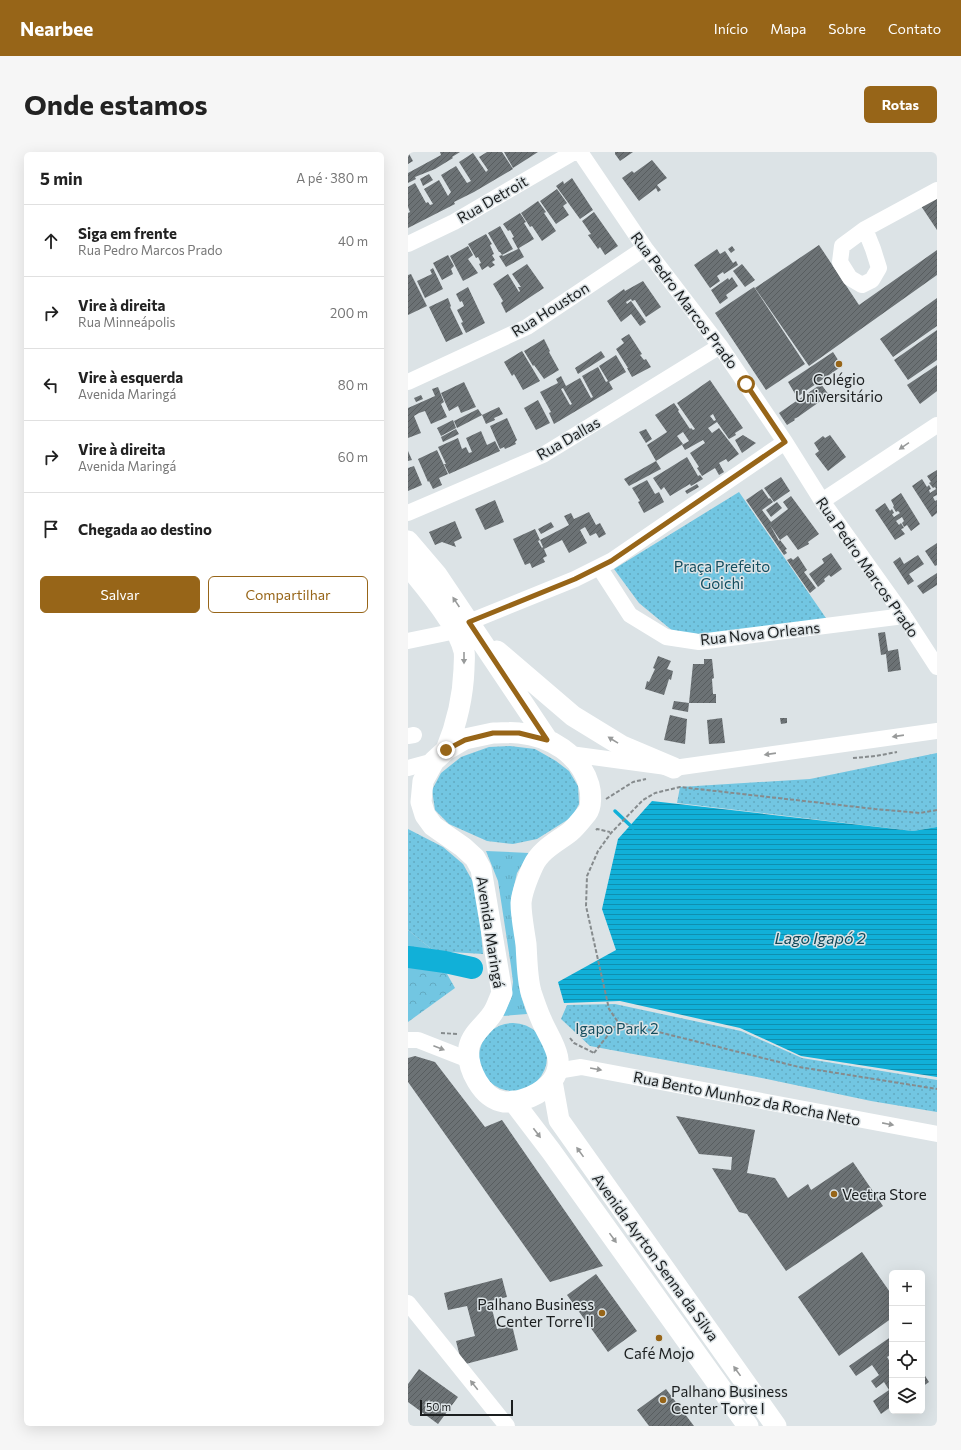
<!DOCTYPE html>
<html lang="pt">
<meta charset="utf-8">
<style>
:root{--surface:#fff;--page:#f6f6f6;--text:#222;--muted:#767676;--line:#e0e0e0;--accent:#976518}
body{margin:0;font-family:Commissioner,sans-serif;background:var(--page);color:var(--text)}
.controls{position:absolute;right:12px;bottom:12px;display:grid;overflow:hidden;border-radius:6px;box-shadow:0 4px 16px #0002}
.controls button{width:36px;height:36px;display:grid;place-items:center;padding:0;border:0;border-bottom:1px solid var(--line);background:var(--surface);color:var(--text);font:20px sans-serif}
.scale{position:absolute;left:12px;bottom:10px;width:93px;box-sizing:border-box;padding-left:4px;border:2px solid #1b1e1f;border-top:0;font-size:11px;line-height:14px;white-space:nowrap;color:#1b1e1f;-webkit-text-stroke:3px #dce3e6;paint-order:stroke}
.stop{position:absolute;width:12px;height:12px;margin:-9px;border:3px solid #976518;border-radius:50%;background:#fff}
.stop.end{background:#976518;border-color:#fff;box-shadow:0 1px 4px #0008}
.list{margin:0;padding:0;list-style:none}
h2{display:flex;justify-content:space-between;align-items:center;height:52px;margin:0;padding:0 16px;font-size:17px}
h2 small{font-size:13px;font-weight:400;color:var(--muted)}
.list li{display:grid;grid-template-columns:26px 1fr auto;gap:12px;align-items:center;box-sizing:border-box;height:72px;padding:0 16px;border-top:1px solid var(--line)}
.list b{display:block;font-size:15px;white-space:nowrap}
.list p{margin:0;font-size:13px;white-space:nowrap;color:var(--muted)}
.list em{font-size:13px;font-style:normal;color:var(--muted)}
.actions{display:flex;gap:8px;padding:12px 16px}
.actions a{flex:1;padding:9px 0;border:1px solid var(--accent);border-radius:6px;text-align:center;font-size:14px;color:var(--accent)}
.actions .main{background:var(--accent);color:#fff}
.icon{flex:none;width:22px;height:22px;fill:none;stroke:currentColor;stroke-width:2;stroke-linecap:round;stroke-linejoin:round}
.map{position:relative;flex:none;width:529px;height:1274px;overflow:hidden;border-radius:6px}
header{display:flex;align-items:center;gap:24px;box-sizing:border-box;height:56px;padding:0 20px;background:var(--accent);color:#fff}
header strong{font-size:19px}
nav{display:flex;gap:22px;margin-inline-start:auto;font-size:14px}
.intro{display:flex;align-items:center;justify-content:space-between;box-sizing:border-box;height:96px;padding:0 24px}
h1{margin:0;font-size:28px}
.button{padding:10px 18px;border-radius:6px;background:var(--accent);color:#fff;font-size:14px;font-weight:700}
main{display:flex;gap:24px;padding:0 24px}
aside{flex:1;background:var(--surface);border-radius:6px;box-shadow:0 4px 16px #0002}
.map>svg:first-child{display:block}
.grass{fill:url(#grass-tufts)}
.forest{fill:url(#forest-crowns)}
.park{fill:url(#park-dots)}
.water{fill:url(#water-rules)}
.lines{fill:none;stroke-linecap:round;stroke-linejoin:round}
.stream{stroke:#11b0d8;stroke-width:3.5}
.river{stroke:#11b0d8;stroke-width:22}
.building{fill:url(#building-hatch);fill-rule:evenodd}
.path{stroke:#868b8d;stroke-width:2;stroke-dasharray:4 2;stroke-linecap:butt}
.minor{stroke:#fff;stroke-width:16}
.major{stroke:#fff;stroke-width:21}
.oneway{fill:#989a9a}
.route{stroke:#976518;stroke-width:5}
.poi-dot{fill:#976518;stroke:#dce3e6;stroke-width:1.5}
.labels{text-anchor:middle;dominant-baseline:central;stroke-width:3;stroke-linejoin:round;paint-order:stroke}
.street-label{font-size:15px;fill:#1b1e1f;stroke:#dce3e6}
.poi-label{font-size:15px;fill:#1b1e1f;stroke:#dce3e6}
.park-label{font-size:15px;fill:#144d5e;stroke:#dce3e6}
.water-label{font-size:16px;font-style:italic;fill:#104a5a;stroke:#dce3e6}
</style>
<header>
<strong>Nearbee</strong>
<nav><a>Início</a><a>Mapa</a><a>Sobre</a><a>Contato</a></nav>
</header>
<div class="intro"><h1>Onde estamos</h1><a class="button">Rotas</a></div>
<main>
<aside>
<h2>5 min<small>A pé · 380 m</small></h2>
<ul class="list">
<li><svg class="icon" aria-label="ahead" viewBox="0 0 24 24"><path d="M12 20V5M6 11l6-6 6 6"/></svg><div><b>Siga em frente</b><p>Rua Pedro Marcos Prado</p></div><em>40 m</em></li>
<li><svg class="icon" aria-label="right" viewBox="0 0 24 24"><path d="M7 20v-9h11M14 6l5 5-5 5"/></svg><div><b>Vire à direita</b><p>Rua Minneápolis</p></div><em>200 m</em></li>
<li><svg class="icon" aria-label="left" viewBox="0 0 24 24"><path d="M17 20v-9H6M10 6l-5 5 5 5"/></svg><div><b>Vire à esquerda</b><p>Avenida Maringá</p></div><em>80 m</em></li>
<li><svg class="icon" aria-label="right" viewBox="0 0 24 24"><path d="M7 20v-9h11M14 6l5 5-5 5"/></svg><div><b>Vire à direita</b><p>Avenida Maringá</p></div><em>60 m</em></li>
<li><svg class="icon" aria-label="arrive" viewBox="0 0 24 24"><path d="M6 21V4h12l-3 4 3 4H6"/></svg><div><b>Chegada ao destino</b></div></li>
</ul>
<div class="actions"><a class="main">Salvar</a><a>Compartilhar</a></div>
</aside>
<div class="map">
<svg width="529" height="1274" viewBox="0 0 529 1274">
<defs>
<pattern id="grass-tufts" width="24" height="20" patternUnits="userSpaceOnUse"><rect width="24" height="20" fill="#72c6e2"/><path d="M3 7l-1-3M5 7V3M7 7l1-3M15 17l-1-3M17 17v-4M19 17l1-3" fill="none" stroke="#62aac1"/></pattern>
<pattern id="forest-crowns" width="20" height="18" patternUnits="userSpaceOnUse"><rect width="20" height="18" fill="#72c6e2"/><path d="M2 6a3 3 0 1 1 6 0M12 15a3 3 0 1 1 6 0" fill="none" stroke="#62aac1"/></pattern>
<pattern id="park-dots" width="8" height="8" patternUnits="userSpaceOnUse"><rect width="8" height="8" fill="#72c6e2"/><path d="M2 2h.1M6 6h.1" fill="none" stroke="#62aac1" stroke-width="1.8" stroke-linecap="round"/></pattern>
<pattern id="water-rules" width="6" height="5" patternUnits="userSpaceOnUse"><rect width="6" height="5" fill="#11b0d8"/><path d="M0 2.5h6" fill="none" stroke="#0f8faf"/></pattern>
<pattern id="building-hatch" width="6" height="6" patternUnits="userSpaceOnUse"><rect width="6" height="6" fill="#6c7275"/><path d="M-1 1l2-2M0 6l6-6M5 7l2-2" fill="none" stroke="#585d5f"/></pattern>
</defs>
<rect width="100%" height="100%" fill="#dce3e6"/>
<path class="grass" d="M78 699 121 701 109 721 103 747 113 844 119 862 95 864 103 846 105 830 103 814 90 729Z"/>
<path class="forest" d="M0 778 26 799 47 836 0 870Z"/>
<path class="park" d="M331 340 420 469 294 486 266 480 231 451 206 417Z
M102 594 127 597 148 609 161 619 170 634 171 652 164 665 129 687 105 692 79 689 41 672 27 658 24 638 33 621 53 605 81 595Z
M529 601V675L505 679 269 651 272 635 402 627Z
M0 677 35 695 55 712 69 737 75 802 26 799 0 778Z
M207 852 333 879 394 906 529 928V960L463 949 349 925 182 894 153 867 159 853Z
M71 905a34 34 0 1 1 68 0a34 34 0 1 1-68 0Z"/>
<path class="water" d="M244 649 505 679 529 675V925L393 904 332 876 212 849 156 851 150 830 208 798 194 757 210 687Z"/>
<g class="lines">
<path class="stream" d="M207 659 225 676"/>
<path class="river" d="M0 805 37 810 64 816"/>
</g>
<path class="building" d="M0 0 5 9 0 12Z
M32 0H52L44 5 45 6 27 17 7 25 8 27 0 31V21L33 3Z
M79 0H94L105 17 66 40 46 50 47 52 0 76V61L2 60 0 55V35L7 31 18 51 20 50 22 53 25 52 16 37 31 28 40 44 43 40 33 23 48 14 59 31 63 29 51 10 65 1 78 20 80 18 71 5Z
M96 0H130L105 16Z
M207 0H225L212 9 207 2Z
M244 8 259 26 249 33 253 38 250 40 248 36 231 49 214 26 224 19 226 21Z
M21 22 25 28 15 34 12 27Z
M164 26 185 58 172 67 148 34 155 29 156 32Z
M149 37 159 51 155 54 161 63 148 72 132 49Z
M529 43V78L513 54Z
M130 49 138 60 136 61 148 79 134 89 124 74 122 75 113 61Z
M186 60 210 94 197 103 192 95 190 97 180 83 183 82 174 69Z
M112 61 118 70 116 71 126 87 111 96 116 105 98 115 91 104 94 103 95 104 110 97 104 86 106 85 102 78 100 79 95 72Z
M92 74 105 97 94 103 92 100H91L80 81Z
M78 82 84 92 82 93 86 102 84 103 87 108 84 110 87 113 82 116 80 114 74 118 71 112 73 111 70 105 68 106 60 92Z
M411 93 451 153 529 98V123L401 214 347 136Z
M60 94 65 103 60 107 70 121 55 129 42 104Z
M324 94 327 98 323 101 320 97Z
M309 97 312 102 317 99 325 111 328 109 330 113 316 122 315 120 309 124 312 129 302 136 286 113Z
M40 103 46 114 43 117 45 122 34 128 25 111Z
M119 112 136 136 98 161 93 151 95 149 85 132 100 122 111 140 112 139 110 135H113L104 122Z
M334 112 347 128 337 135 325 119Z
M25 116 35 137 17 146 9 129 24 122 22 118Z
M3 122 19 154 0 163V123Z
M324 125 330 134 318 143 320 146 312 152 303 138 320 126 321 128Z
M235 129 253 155 238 165 227 148 224 149 223 147 218 150 219 152 223 149 238 170 232 174 223 162 213 170 199 149 216 137 217 139Z
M60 135 77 171 58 181 53 171 55 170 49 158 56 154 54 149 52 150 48 142Z
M346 135 397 212 358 238 307 161Z
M40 146 43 154 42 155 55 182 38 190 21 155Z
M529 146V174L485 205 472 187Z
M529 178V208L500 228 486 208Z
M221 182 234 202 232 203 236 208 238 207 243 215 224 225 219 216H220L208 197 216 191 213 187Z
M136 187 142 199 141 200 151 218 136 227 126 213 125 214 116 199Z
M114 199 132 229 115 238 106 222 104 224 96 210Z
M193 199 197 205 170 222 167 216Z
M425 200 434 214 389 245 380 230Z
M208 203 218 220 201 230 205 237 146 272 141 261 143 260 132 240 150 231 148 227 153 224 158 234 172 226 183 246 185 245 174 224 190 215 198 230 200 229 191 214ZM155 236 164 252 162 253 153 237Z
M529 213V239L512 252 499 233Z
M302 228 335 276 327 281 328 283 321 287 309 270 300 276 304 281 311 276 331 302 320 310 318 307 311 311 316 320 311 323 307 316 294 324 289 316 291 315 282 301 297 291 295 288 277 298 274 293 281 289 275 280 269 284 275 292 248 309 239 293 259 280 247 263 266 251 271 258 270 259 282 277 283 276 285 278 287 277 269 251ZM305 262 308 268 306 269 302 264Z
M56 230 68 255 53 261 50 254 41 259 33 241Z
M413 232 421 243 390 265 386 267 387 268 379 273 371 261Z
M30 235 36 250 33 252 39 265 23 272 17 259 11 261 6 264 13 281 0 286V256L27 244 24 237Z
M13 243 15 247 8 250 6 246Z
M130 248 142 271 128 278 116 256Z
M91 255 95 262 86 266 87 268 78 272 74 263 49 276 46 269 70 257 74 263Z
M99 266 109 288 107 290 108 292 97 297 96 295 92 297 82 274Z
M45 268 48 276 33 284 29 276Z
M48 277 51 282 35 290 33 285Z
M238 277 244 287 238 291 231 280Z
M73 279 79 293 87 289 92 299 41 322 36 312H38L30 295 50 286 54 297 58 295 61 301 64 300 58 286Z
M335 283 348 291 334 301 327 288Z
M422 283 438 305 420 319 407 302 411 299 406 291 415 284 417 286Z
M29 298 40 322 31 326 34 333 25 337 21 329 20 330 10 307Z
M0 299 4 308 0 309Z
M279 305 290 324 292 323 295 327 283 334 282 332 262 344 256 335 253 338 245 326Z
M248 309 253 317 221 334 216 327Z
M6 314 14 333 0 339V316Z
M529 318V343L525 345 527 349 529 348V361L524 365 504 334 514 327 519 335 521 333 523 337 521 338 522 341 528 337 527 335 525 336 521 331 523 330 519 324Z
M373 325 382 339 366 350 356 336Z
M239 328 247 342 251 340 256 350 236 361 230 350 232 349 224 336Z
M289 332 291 335 279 342 277 339Z
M354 337 361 347 362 346 365 350 354 358 363 370 380 357 375 350 383 344 411 382 400 390 401 392 390 398 379 383 372 388 362 373 371 389 372 388 379 397 377 398 379 401 376 403 338 348Z
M493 341 512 372 503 379 499 373 496 375 494 371 496 369 494 365 488 369 491 373 493 371 496 376 493 377 497 382 487 388 467 358 477 351 482 359 484 357 486 361 484 362 486 365 492 361 490 359 488 360 485 355 486 354 483 348Z
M87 348 96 370 77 378 67 357Z
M369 350 374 356 363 365 358 358Z
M181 360 188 373 192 371 198 382 191 386 188 381 182 384 177 375 172 378 179 391 161 401 154 388 136 397 139 404 135 406 137 410 124 416 122 411 117 413 105 387 127 377 132 388 161 373 156 364 163 361 166 367ZM132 388 135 395 134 396 130 389Z
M47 369 54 386 46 390 48 395 34 390 27 393 21 380Z
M143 370 146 375 133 382 130 377Z
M529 391V413L527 414 517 399Z
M423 401 434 417 423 425 421 423 416 427 417 429 410 435 401 422 416 411 414 407Z
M510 403 516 412 501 422 506 429 500 433 485 410 492 405 496 412Z
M390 404 399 418 396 420 408 436 402 441 379 408 383 406 385 408Z
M529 421V433L515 442 509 434Z
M477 480 480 499 490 497 493 518 480 520 478 502 473 503 470 481Z
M250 504 263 509 259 517 265 519 263 528 261 527 256 543 237 537 239 529 241 530 247 517 245 516Z
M296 507H304L306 526 304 527 305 542H308V551H281L285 512H296Z
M266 549 281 551 280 560 264 557Z
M262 563 279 567 277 592 256 588Z
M314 566 317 591 301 592 299 568Z
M372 566H379V571L373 572Z
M7 904 27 910 77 975 94 968 195 1114 142 1130 0 930V906Z
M268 964 347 978 339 1021 367 1026 380 1046 400 1032 403 1038 445 1010 475 1054 378 1119 339 1062 331 1060 304 1016 323 1018 324 1005 291 1002Z
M454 1100 484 1143V1166L431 1204 390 1145Z
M188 1122 229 1179 200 1200 159 1143Z
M94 1126 99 1145 82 1149 89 1177 104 1173 110 1198 54 1213 48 1189 67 1184 59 1154 40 1158 36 1141Z
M484 1184V1202L479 1205 484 1213V1254L473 1262 465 1249 481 1238 476 1230 468 1236 463 1229 471 1223 464 1213 448 1224 441 1214Z
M11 1217 50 1245 30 1272 0 1250V1232Z
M514 1219 521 1230 514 1235Z
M258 1237 286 1274H241L229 1258Z"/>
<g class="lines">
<path class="path" d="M445 606 468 604 489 600
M198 647 225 630 238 627
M529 658 512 661 467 657 272 635 247 641 235 648 203 681 190 699 179 724 178 754 201 857 210 870 391 915 529 937
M188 678 189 677 202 680
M33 881 49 882
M162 886 166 891 186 901
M186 901 210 870"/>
<path class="minor" d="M172 0 237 96 312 194 377 290 414 349 496 464 529 515
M457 77 465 97 471 116 464 128 454 133 442 126 432 110 434 94 457 77 529 38
M0 92 46 70 166 0
M0 230 119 175 237 96
M414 349 529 273
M0 361 135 303 312 194
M191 415 222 463 258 485 291 490 496 464
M61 470 167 427 203 409 377 290
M0 489 48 479
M0 584 6 583
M162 602 266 616 529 579
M0 616 26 609
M0 888H10L61 908
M149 919 173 915 529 982
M0 1151 99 1274"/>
<path class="major" d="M0 389 29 423 139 587
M0 414C17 434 50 474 56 499 57 504 56 511 56 517 55 546 49 571 38 598
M89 499 165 564 214 594 266 616
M85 581C94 581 103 580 111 581 142 584 172 602 181 633 183 640 184 655 179 661 174 667 168 675 162 680 149 690 132 698 125 714 120 725 114 739 113 751 113 764 116 778 118 792 119 807 119 826 123 840 126 849 129 858 133 867 141 887 160 907 144 929 134 942 113 951 96 950 74 947 58 916 61 895 64 880 79 872 86 859 89 854 91 847 94 841L73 717 67 706 55 695 25 674 17 663 13 650 15 629 26 609 38 598 57 587Z
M144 929 151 968 368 1274
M105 949 143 999 340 1274"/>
</g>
<defs><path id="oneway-solid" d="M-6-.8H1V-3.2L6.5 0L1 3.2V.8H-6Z"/></defs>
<g class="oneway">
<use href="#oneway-solid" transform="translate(496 294) rotate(146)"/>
<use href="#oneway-solid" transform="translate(48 450) rotate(-124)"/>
<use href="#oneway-solid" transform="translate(56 506) rotate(90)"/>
<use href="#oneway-solid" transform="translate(490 584) rotate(172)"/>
<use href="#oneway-solid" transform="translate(205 588) rotate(-148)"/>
<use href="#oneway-solid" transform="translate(362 602) rotate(172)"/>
<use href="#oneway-solid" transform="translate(31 896) rotate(21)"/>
<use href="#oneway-solid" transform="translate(188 917) rotate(10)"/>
<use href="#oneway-solid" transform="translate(480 972) rotate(11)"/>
<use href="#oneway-solid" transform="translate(129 981) rotate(53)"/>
<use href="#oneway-solid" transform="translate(172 1000) rotate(-126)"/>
<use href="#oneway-solid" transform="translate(205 1086) rotate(54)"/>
<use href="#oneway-solid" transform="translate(329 1219) rotate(-126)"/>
<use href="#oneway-solid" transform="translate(66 1233) rotate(-129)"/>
</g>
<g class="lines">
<path class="route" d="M38 598 57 588 85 581H111L139 588 61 470 167 427 203 409 377 290 338 232"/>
</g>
<g class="poi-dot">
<circle cx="431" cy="212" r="4"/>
<circle cx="426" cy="1042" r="4"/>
<circle cx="194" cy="1161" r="4"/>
<circle cx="251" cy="1186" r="4"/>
<circle cx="255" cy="1248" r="4"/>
</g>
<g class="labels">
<g class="street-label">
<text transform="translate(84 47) rotate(-30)">Rua Detroit</text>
<text transform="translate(277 148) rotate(53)">Rua Pedro Marcos Prado</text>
<text transform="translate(142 157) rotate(-32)">Rua Houston</text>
<text transform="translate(160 286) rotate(-30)">Rua Dallas</text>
<text transform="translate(460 415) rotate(55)">Rua Pedro Marcos Prado</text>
<text transform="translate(352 481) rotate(-6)">Rua Nova Orleans</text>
<text transform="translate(83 780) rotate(81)">Avenida Maringá</text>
<text transform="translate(339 946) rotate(11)">Rua Bento Munhoz da Rocha Neto</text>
<text transform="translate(248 1105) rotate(54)">Avenida Ayrton Senna da Silva</text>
</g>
<g class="poi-label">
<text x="431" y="227">Colégio<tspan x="431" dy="17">Universitário</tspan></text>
<text x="434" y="1042" text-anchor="start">Vectra Store</text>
<text x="186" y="1152" text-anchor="end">Palhano Business<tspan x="186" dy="17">Center Torre II</tspan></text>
<text x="251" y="1201">Café Mojo</text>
<text x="263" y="1239" text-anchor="start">Palhano Business<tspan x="263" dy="17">Center Torre I</tspan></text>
</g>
<g class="park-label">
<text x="314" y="414">Praça Prefeito<tspan x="314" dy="17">Goichi</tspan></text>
<text x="209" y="876">Igapo Park 2</text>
</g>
<g class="water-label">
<text x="412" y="785">Lago Igapó 2</text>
</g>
</g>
</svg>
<div class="controls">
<button>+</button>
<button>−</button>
<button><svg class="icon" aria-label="locate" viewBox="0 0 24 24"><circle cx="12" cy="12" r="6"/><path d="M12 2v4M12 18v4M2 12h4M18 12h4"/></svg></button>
<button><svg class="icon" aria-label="layers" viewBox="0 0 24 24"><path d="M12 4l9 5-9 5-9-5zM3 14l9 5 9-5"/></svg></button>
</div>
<div class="scale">50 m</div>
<div class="stop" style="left:338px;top:232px"></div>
<div class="stop end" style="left:38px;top:598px"></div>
</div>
</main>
